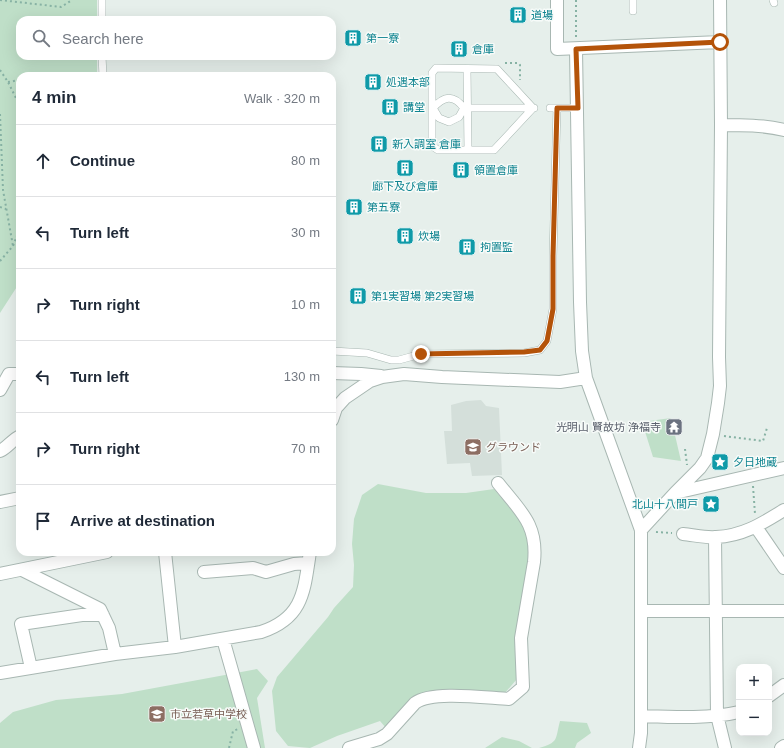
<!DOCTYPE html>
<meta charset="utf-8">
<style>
:root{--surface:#fff;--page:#f6f6f7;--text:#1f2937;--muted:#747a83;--line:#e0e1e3}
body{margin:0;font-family:Helvetica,"Noto Sans JP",sans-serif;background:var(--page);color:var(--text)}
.controls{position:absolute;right:12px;bottom:12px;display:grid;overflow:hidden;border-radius:8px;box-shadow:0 4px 16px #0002}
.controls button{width:36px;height:36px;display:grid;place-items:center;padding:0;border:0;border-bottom:1px solid var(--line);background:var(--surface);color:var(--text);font:20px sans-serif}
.stop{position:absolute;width:12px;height:12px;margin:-9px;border:3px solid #b45309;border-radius:50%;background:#fff}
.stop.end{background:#b45309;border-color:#fff;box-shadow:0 1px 4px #0008}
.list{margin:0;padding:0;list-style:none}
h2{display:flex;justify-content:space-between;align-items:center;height:52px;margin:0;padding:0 16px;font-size:17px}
h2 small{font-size:13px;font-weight:400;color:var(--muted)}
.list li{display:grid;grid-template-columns:26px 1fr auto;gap:12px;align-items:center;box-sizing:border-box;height:72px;padding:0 16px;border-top:1px solid var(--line)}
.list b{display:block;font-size:15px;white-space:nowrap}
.list em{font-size:13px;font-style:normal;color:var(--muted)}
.icon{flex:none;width:22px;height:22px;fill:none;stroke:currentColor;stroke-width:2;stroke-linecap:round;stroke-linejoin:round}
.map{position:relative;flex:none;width:784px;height:748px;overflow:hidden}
.search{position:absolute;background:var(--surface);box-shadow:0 4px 16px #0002;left:16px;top:16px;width:320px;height:44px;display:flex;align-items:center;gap:10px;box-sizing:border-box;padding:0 14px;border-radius:12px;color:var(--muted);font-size:15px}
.panel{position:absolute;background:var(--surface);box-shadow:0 4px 16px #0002;left:16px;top:72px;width:320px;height:484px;border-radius:12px}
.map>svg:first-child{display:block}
.built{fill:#d4dfda}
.green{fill:#bfdfc8}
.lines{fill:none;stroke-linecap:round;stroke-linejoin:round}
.service-casing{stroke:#a8b7b2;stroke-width:8}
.minor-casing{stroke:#a8b7b2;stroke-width:14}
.path{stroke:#87b2a4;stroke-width:2;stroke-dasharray:2 3;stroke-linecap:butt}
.service{stroke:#fff;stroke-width:7}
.minor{stroke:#fff;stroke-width:12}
.route{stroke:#b45309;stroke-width:5}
.labels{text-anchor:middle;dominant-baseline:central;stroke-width:3;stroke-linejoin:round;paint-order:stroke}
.culture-label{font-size:11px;fill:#0d838f;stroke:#f7fbf9;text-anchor:start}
.worship-label{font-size:11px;fill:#5b616d;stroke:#f7fbf9;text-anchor:end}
.education-label{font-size:11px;fill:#785e54;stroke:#f7fbf9;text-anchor:start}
</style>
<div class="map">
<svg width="784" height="748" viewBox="0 0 784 748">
<rect width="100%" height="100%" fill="#e6efeb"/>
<path class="built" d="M481 400 486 406 499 408 502 475 472 476 470 463 447 464 444 431H452L451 405 466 401Z"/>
<path class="green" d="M0 0H97V20H20V56H97V76H20V282L0 313Z
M671 418 681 461 653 457 642 422Z
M378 484 426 493H466L494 489 522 523 528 537 530 561 517 679 504 694 435 691 386 728 380 721 337 736 310 748 288 746 276 731 272 691 277 677 328 617 334 608 353 587 354 565 352 544 354 519 362 495Z
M257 669 268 681 257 698 265 748H0V723L13 712 56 700 122 694Z
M560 721 587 723 591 733 577 743 575 748H539C559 742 555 740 560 721Z
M502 737 519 741 532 748H485Z"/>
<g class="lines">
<defs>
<path id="service" d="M102 0V20
M633 0V11
M773 0 774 3
M102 56 103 76
M436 68 497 69 533 108 494 150H438L432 146V73Z
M467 69 468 150
M464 108 459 117 449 122 439 118 433 108C444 96 453 94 464 108H534
M550 108H578
M332 351 367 353 391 360H399L421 354 524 353 540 350 547 341 553 309V256L557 108"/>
<path id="minor" d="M557 0V49L720 42
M577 49H576L580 302 582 351 586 378 641 530V733L639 748
M721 125C742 125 764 125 784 130
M332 373 361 374 381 376
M0 390 9 374H20
M332 420 336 408 345 398 370 381 382 377 404 374 442 377 560 382 586 378
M0 451C8 447 12 440 20 436
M675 493 700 468 707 458 713 434 718 403 720 386 719 357 721 125 720 0
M0 502 20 498
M756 527 784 568
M641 530 675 493 784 468
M683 534C694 535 705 538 716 537 743 536 763 523 784 510
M715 537 717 715 725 748
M165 552 175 647
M22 570 100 609 109 628 115 654
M204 572 253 568 266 572 294 564 308 563
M0 574 107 552
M641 611H784
M223 639 254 748
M31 668 21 624 82 615H103
M0 673 115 654 175 647 261 632C304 618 304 590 310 552
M769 696 784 685
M641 716C670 717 711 719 739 712
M349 748 379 739 387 734 415 703C432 690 487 698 509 699L523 687 521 638 534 562C538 524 520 511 498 483
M781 748 784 746"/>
</defs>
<use href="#service" class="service-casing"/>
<use href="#minor" class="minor-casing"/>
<path class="path" d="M0 0 61 7 72 0
M576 37V0
M505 63H518L520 65V80
M0 70 8 82 20 106
M8 82 20 80
M0 114 3 190 13 246
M0 207 6 209
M0 261 13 246 20 228
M724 436 763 441 767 428
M685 449 687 465
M753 486 755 514
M656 532 672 533
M229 748 233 731 238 729"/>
<use href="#service" class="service"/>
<use href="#minor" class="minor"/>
</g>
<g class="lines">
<path class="route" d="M421 354 524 352 540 350 547 341 553 309V256L557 108H578L576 49 720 42"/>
</g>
<defs>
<symbol id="building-square" viewBox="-11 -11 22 22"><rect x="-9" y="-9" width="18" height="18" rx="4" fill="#0f9aa8" stroke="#f7fbf9"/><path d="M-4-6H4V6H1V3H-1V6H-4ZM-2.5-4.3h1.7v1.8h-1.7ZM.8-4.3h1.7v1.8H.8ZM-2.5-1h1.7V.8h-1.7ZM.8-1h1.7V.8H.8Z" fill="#fff"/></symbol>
<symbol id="temple-square" viewBox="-11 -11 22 22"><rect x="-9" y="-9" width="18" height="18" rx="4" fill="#6b7280" stroke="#f7fbf9"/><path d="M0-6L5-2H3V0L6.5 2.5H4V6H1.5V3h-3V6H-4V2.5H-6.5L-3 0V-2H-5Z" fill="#fff"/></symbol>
<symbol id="school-square" viewBox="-11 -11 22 22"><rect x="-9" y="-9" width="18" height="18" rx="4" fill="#8d6e63" stroke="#f7fbf9"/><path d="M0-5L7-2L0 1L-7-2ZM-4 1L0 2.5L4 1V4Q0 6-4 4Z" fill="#fff"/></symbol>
<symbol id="sight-square" viewBox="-11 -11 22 22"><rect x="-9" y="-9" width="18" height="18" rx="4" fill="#0f9aa8" stroke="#f7fbf9"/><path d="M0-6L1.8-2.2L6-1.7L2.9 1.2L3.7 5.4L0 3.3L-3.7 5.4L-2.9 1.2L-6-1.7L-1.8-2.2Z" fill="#fff"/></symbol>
</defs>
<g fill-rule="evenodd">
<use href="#building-square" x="508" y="5" width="20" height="20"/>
<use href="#building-square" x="343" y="28" width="20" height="20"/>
<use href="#building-square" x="449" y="39" width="20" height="20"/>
<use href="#building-square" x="363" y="72" width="20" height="20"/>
<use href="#building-square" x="380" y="97" width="20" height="20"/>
<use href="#building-square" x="369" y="134" width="20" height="20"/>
<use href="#building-square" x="395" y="158" width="20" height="20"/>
<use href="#building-square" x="451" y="160" width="20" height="20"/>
<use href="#building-square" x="344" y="197" width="20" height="20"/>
<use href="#building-square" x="395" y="226" width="20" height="20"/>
<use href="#building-square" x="457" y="237" width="20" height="20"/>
<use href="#building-square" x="348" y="286" width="20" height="20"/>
<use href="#temple-square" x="664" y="417" width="20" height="20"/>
<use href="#school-square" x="463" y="437" width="20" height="20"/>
<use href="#sight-square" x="710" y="452" width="20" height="20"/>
<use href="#sight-square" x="701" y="494" width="20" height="20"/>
<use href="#school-square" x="147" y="704" width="20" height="20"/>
</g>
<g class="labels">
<g class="culture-label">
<text x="531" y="15">道場</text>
<text x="366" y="38">第一寮</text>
<text x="472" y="49">倉庫</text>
<text x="386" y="82">処遇本部</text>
<text x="403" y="107">講堂</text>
<text x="392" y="144">新入調室 倉庫</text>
<text x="474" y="170">領置倉庫</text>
<text x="405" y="186" text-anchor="middle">廊下及び倉庫</text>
<text x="367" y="207">第五寮</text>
<text x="418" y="236">炊場</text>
<text x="480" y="247">拘置監</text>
<text x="371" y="296">第1実習場 第2実習場</text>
<text x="733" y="462">夕日地蔵</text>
<text x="698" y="504" text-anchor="end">北山十八間戸</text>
</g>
<g class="worship-label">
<text x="661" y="427">光明山 賢故坊 浄福寺</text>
</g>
<g class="education-label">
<text x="486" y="447">グラウンド</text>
<text x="170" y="714">市立若草中学校</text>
</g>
</g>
</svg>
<div class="controls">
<button>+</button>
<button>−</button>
</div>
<div class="stop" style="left:720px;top:42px"></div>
<div class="stop end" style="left:421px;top:354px"></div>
<div class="search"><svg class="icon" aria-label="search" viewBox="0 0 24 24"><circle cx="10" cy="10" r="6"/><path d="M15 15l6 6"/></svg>Search here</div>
<section class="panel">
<h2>4 min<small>Walk · 320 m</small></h2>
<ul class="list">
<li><svg class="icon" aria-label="ahead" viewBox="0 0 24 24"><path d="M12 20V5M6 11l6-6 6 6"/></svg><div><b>Continue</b></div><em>80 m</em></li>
<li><svg class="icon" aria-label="left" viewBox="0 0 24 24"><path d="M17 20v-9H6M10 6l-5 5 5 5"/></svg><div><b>Turn left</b></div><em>30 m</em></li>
<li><svg class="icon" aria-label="right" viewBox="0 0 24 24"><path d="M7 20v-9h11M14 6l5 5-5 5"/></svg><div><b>Turn right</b></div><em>10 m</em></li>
<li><svg class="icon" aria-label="left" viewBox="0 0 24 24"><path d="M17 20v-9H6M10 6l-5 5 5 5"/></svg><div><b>Turn left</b></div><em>130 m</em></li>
<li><svg class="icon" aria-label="right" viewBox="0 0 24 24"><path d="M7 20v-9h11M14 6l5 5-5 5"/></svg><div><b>Turn right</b></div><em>70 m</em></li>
<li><svg class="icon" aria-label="arrive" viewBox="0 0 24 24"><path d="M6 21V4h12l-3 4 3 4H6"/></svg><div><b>Arrive at destination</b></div></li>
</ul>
</section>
</div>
